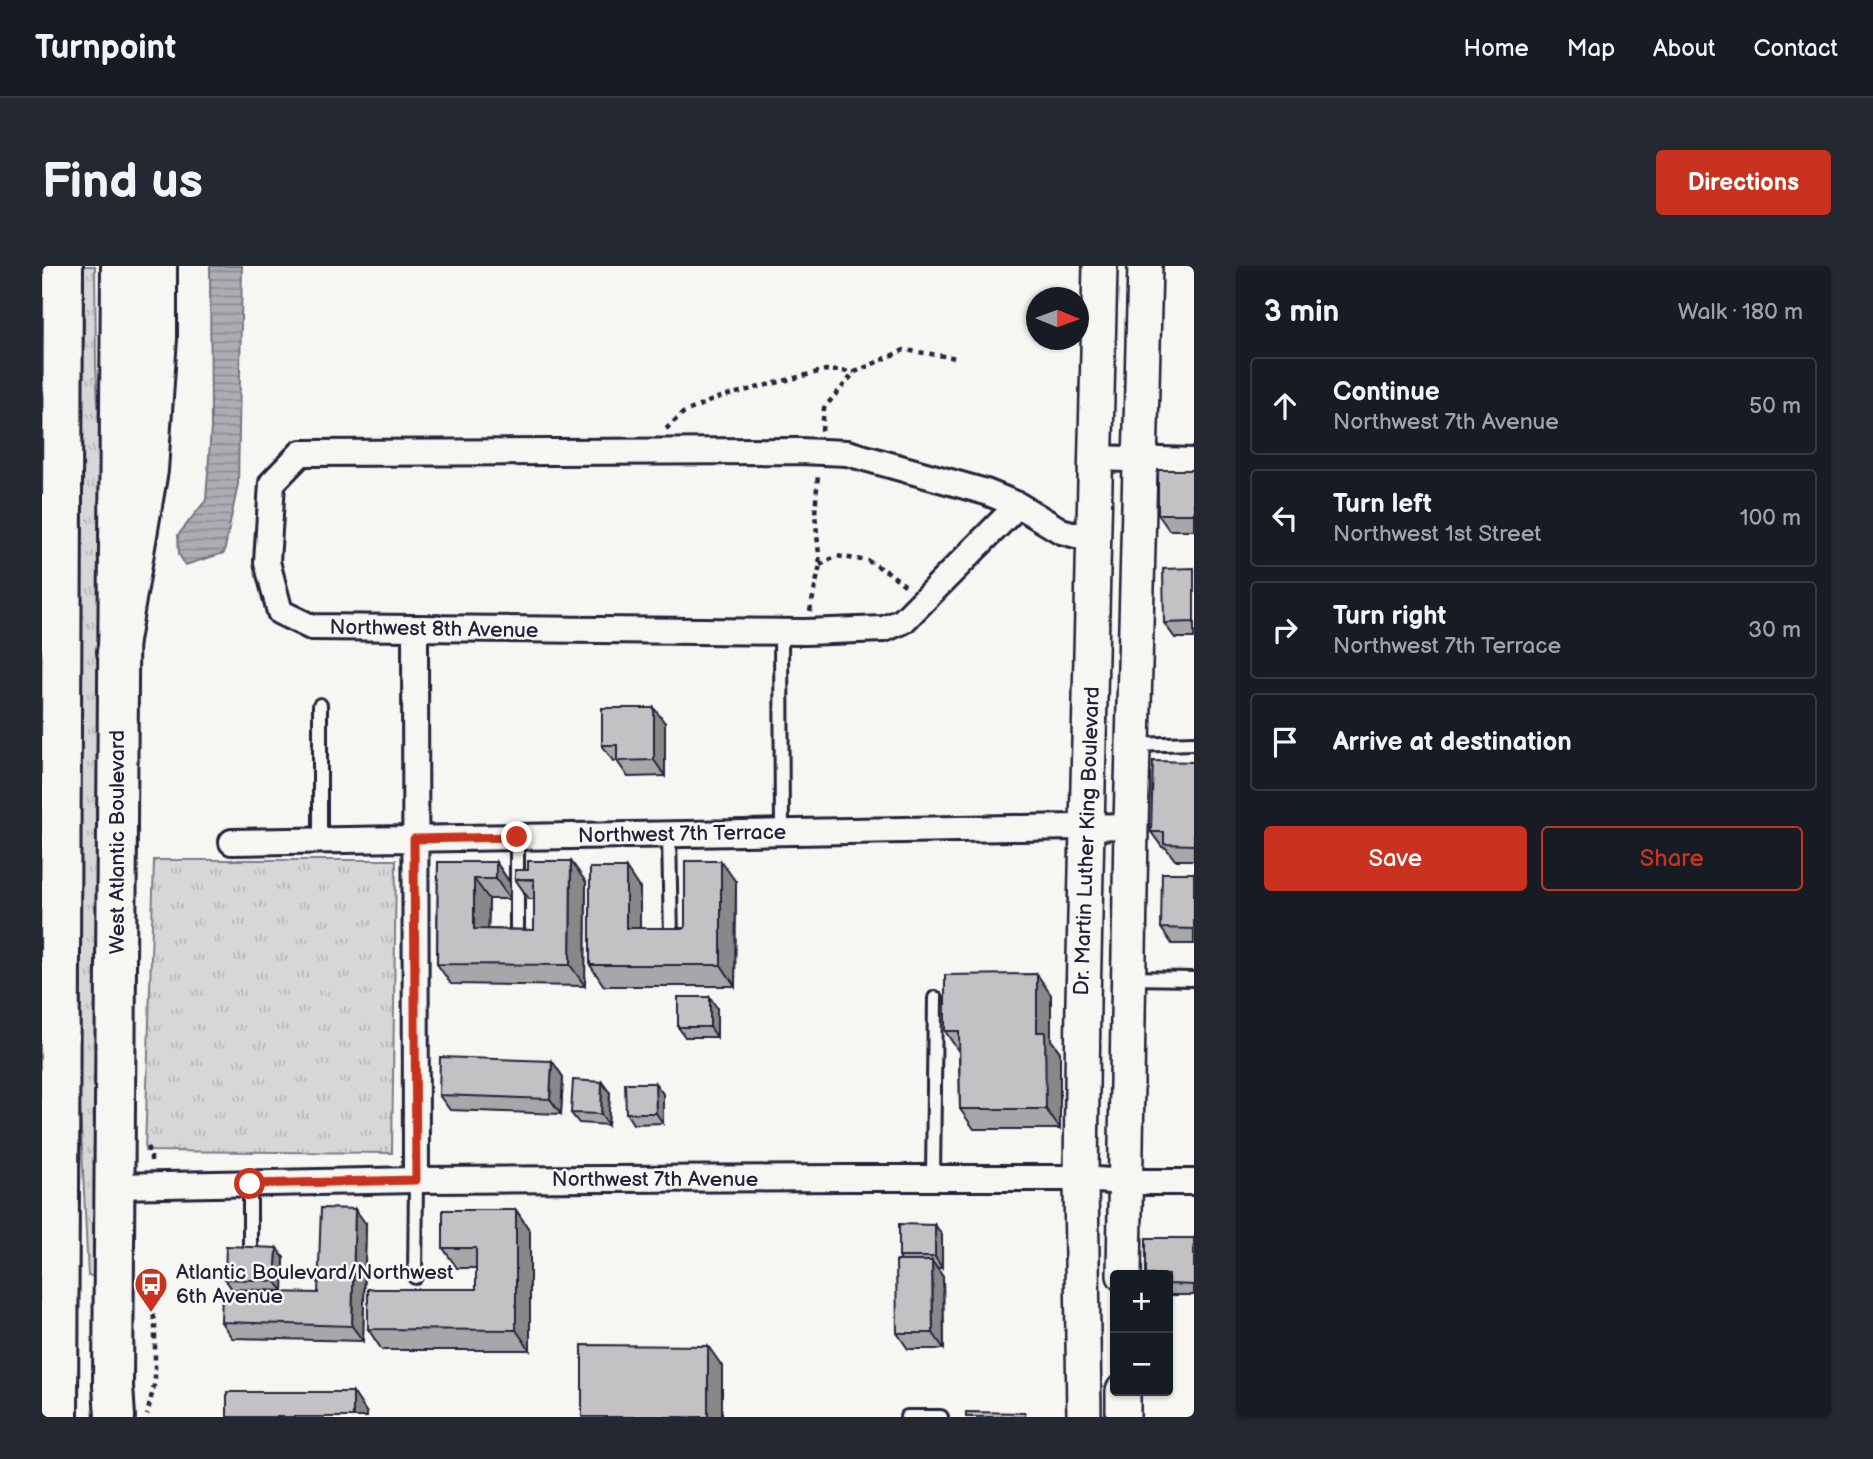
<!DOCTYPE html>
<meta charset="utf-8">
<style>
:root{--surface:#171b24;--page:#242831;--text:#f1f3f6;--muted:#9ea1a6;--line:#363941;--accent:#c8321e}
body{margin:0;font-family:"Balsamiq Sans",sans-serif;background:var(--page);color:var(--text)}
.controls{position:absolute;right:21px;bottom:21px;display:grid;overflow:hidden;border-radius:7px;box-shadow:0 2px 5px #0004}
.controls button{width:63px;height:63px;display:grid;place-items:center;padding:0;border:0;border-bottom:2px solid var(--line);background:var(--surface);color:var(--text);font:35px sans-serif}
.compass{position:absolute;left:984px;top:21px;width:63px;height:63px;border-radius:50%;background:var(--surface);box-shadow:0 2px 5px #0004;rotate:91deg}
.stop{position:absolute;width:21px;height:21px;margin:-16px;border:5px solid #c8321e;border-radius:50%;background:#fff}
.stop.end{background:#c8321e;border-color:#fff;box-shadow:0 2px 7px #0008}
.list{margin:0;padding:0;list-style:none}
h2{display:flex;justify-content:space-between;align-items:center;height:91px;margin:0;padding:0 28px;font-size:30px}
h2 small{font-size:23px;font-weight:400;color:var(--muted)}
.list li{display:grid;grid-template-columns:46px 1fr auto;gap:21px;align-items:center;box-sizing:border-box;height:98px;margin:0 14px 14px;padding:0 14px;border:2px solid var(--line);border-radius:7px}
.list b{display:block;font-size:26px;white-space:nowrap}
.list p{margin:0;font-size:23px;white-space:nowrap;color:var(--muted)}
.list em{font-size:23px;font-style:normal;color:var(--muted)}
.actions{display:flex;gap:14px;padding:21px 28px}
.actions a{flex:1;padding:16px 0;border:2px solid var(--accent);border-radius:7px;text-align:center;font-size:24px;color:var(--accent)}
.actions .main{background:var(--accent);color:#fff}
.icon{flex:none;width:38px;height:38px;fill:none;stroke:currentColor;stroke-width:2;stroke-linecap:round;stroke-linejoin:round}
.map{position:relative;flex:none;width:1152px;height:1151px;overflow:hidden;border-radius:7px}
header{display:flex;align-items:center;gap:42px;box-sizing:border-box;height:98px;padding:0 35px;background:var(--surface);border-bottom:2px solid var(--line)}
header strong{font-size:33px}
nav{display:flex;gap:38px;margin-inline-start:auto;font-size:24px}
.intro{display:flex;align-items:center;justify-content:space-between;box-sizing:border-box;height:168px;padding:0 42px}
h1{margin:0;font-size:49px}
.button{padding:18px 32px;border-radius:7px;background:var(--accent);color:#fff;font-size:24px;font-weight:700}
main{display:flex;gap:42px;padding:0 42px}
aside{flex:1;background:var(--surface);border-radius:7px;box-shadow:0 2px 5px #0004}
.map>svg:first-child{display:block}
.grass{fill:url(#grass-tufts);stroke:#7c7c89;stroke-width:2}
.water{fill:url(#water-rules);stroke:#757583;stroke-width:2}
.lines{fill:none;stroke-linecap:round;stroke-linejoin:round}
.lane-casing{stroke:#22223b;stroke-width:18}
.street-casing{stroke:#22223b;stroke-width:30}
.secondary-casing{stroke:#22223b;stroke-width:38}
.primary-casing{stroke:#22223b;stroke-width:44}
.highway-casing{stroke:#22223b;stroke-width:44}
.path{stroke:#22223b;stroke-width:4.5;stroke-dasharray:5 5;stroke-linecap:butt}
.lane{stroke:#f6f6f2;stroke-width:12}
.street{stroke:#f6f6f2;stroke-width:24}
.secondary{stroke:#f6f6f2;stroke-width:33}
.primary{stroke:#f6f6f2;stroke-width:38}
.highway{stroke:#f6f6f2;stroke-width:38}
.wall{fill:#a7a7a9;stroke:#22223b;stroke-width:2}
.shaded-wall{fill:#888889;stroke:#22223b;stroke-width:2}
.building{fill:#c2c2c4;stroke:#22223b;stroke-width:2}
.route{stroke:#c8321e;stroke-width:9}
.labels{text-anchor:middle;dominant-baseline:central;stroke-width:5;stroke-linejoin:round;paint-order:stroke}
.street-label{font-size:21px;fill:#22223b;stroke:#f6f6f2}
.poi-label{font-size:21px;fill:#22223b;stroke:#f6f6f2;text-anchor:start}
</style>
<header>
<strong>Turnpoint</strong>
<nav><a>Home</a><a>Map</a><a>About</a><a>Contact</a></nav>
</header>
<div class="intro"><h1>Find us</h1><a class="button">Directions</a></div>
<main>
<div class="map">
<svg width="1152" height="1151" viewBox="0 0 1152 1151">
<defs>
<pattern id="grass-tufts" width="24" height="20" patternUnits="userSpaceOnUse" patternTransform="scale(1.75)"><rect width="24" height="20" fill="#d7d7d7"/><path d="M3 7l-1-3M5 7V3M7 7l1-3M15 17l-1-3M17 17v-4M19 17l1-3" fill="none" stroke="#b8b8b9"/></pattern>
<pattern id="water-rules" width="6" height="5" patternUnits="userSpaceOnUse" patternTransform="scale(1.75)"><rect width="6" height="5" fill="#adadb3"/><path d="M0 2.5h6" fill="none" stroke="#8c8c93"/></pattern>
</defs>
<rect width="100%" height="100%" fill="#f6f6f2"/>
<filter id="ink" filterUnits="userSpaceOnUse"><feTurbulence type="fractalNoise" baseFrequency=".0143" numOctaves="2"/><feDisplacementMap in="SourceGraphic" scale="14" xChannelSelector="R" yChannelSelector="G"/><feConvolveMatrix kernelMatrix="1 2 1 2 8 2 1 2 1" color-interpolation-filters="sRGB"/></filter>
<g filter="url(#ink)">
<path class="grass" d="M42 0H53L54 100 58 178 52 1010H46L37 819Z
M112 594H354L350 887 103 885Z"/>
<path class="water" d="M168 0H200L196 218 182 287 143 299 137 288 136 269 164 234 169 162Z"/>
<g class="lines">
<defs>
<path id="lane" d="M739 366 740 567
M278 439V574
M1091 479 1152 477
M627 568 629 672
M475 571V679
M1086 712 1152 713
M891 912 893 732
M208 986V918
M373 1011 374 914
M865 1151H899"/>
<path id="street" d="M1054 192 1152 195
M976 239 861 355 842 363 763 366 269 361 238 346 225 296 230 217 259 187 757 185 805 187 944 226 976 239 1019 265 1052 274
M373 363 374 914
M190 576 1089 560
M74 920 374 914 806 912H1026L1082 916H1152"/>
<path id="secondary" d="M1082 1009 1089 560 1103 0
M1042 1151 1039 912 1041 735 1058 0
M1081 1151V1125"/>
<path id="primary" d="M16 1151 21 0
M73 1151 71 1120 79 0"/>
<path id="highway" d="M0 247 19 385
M75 386 106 204 115 72V0"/>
</defs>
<use href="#lane" class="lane-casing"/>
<use href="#street" class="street-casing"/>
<use href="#secondary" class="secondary-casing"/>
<use href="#primary" class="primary-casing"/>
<use href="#highway" class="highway-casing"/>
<path class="path" d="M624 163 641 147 675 132 784 104 812 106
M780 165 782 142 813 106 862 84 915 92
M778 299 795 290 826 295 846 306 864 320
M768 345 778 299 773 248 776 208
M105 881 109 889V899
M103 1020 113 1055V1115L105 1149"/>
<use href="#lane" class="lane"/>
<use href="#street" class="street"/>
<use href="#secondary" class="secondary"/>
<use href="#primary" class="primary"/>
<use href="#highway" class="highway"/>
</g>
<path class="wall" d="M1152 204V264H1127L1116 248Z
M1152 302V372H1133L1122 357Z
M623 457V510L586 511 575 495H571L560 479Z
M1152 496V594H1133L1124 582 1120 581 1109 566Z
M396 596H454L468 617V633H447L446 663 492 664V633H487L473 613 544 616 543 720 409 718 395 698Z
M1152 607V678H1130L1119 662Z
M694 616 693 720H562L548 699 598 623V662H643Z
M1009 729V774L1018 786V863H932L918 843 917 786 903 765Z
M675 742V771H643L636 761Z
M510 795 521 811 519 848 408 844 397 829Z
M613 817 621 828V857L591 858 584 847Z
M568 827 566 859 537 857 529 847Z
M474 944 488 965V1084H340L326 1063 434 1023V1002H415L401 982Z
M324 958 321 1075 190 1072 179 1056 276 1027Z
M893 959 900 969V1002H895L901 1011 902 1083H866L855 1067 859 995 857 991Z
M1152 972V1029H1126V1009Z
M235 982 242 992 241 1025 190 1023 183 1013Z"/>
<path class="shaded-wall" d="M612 442 623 457V510L612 494Z
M529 595 544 616 543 720 528 699Z
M679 595 694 616 693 720 679 699Z
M454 596 468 617V633L454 613Z
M584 602 598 623V683L584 662Z
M432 613 447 633 446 684 432 663Z
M995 708 1009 729V774L1018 786V863L1004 843 995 766Z
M668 731 675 742V771L668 761Z
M510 795 521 811 519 848 508 833Z
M560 816 568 827 566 859 559 848Z
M613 817 621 828V857L614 847Z
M313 943 324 958 321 1075 310 1060Z
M474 944 488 965V1084L474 1064Z
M893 959 900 969V1002L893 991Z
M235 982 242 992 241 1025 233 1015Z
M890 995 901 1011 902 1083 891 1067Z
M666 1080 680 1100V1151H666Z
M311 1126 325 1147V1151H311Z"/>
<path class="building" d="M1116 204H1152V248H1116Z
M1152 302V356L1122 357 1121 303Z
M560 442H612V494L575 495V479H560Z
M1111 495 1152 496V579L1122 578V566H1109Z
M486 595H529L528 699 395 698 396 596H454V613H432V663L492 664V613H473V604H486Z
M643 595H679V699H548V602H584V662H643Z
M1120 607H1152V663L1119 662Z
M995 708V766H1003L1004 843H918L917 765H903V709Z
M636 731H668V761H636Z
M398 791 510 795 508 833 397 829Z
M531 814 560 816 559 848 529 847Z
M583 817H613L614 847H584Z
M279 942 313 943 310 1060 179 1056 180 1025 276 1027Z
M401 944H474V1064L326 1063V1023H434V982H401Z
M857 958 893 959V991H857Z
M1104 972H1152V1019L1126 1018V1009H1104Z
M184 980 235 982 233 1015 183 1013Z
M854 995H890L891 1067H855Z
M540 1079 666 1080V1151H540Z
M185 1126H311V1151H185Z
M924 1146 983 1147V1151H924Z"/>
</g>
<g class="lines" filter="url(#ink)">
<path class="route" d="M208 918 374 914 372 573 475 571"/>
</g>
<defs>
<symbol id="bus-pin" viewBox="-11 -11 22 30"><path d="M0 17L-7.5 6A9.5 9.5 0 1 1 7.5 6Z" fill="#c8321e" stroke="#f6f6f2"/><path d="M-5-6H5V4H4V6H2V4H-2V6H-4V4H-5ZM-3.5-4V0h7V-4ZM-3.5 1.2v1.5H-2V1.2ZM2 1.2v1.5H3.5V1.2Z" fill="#fff"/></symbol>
</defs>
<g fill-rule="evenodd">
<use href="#bus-pin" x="90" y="999" width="38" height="52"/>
</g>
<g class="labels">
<g class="street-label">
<text transform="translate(392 363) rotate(1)">Northwest 8th Avenue</text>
<text transform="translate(640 568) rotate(-1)">Northwest 7th Terrace</text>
<text transform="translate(1045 575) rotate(-88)">Dr. Martin Luther King Boulevard</text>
<text transform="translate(75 576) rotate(-90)">West Atlantic Boulevard</text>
<text x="613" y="913">Northwest 7th Avenue</text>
</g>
<g class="poi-label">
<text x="134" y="1006">Atlantic Boulevard/Northwest<tspan x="134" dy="24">6th Avenue</tspan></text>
</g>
</g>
</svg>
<div class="controls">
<button>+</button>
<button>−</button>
</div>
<svg class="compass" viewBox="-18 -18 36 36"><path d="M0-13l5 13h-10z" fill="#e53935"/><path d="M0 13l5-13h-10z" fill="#9ea1a6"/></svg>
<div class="stop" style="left:208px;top:918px"></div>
<div class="stop end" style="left:475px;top:571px"></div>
</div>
<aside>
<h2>3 min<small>Walk · 180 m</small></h2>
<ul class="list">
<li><svg class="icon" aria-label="ahead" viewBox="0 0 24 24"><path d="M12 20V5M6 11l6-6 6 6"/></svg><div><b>Continue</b><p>Northwest 7th Avenue</p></div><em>50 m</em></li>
<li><svg class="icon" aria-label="left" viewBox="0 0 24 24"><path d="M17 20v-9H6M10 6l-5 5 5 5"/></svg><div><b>Turn left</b><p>Northwest 1st Street</p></div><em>100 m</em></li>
<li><svg class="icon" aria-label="right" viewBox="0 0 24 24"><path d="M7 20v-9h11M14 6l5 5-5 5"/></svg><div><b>Turn right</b><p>Northwest 7th Terrace</p></div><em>30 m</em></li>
<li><svg class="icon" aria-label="arrive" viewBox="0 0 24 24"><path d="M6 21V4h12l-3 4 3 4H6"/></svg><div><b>Arrive at destination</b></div></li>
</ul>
<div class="actions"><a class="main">Save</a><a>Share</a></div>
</aside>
</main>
